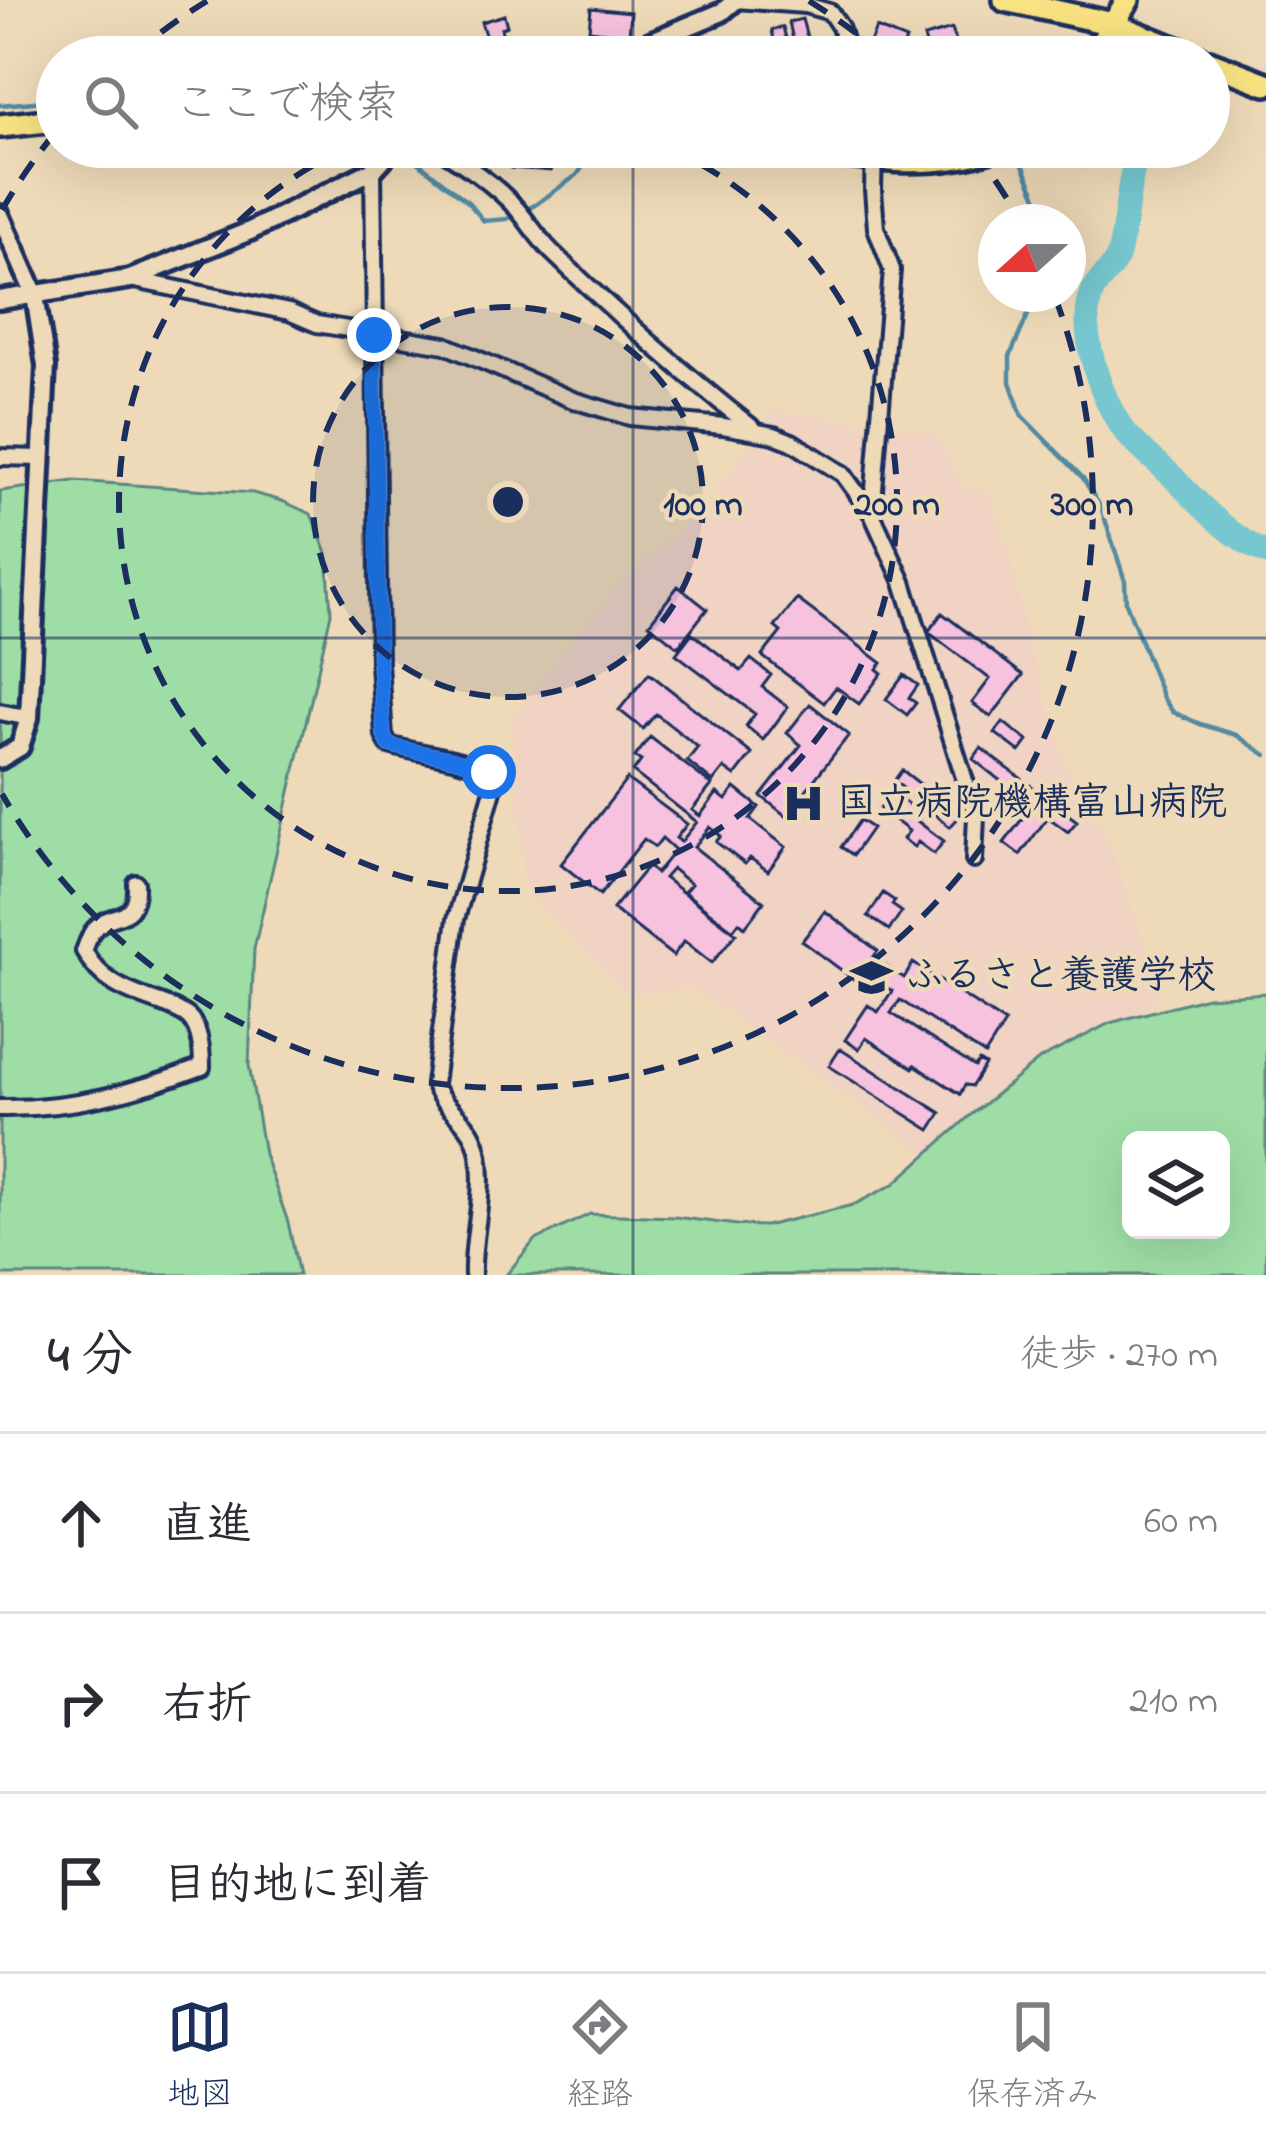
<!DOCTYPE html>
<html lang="ja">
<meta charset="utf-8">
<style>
:root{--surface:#fff;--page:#f2f2f3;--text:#2b2b33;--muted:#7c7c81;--line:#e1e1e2;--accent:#1b2f5e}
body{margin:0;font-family:"Indie Flower","Klee One",sans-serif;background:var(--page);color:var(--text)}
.controls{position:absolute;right:36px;bottom:36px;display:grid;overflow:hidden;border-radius:18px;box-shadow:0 12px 48px #0002}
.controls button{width:108px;height:108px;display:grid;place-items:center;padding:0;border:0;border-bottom:3px solid var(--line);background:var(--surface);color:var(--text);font:60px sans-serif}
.compass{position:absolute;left:978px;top:204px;width:108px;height:108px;border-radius:50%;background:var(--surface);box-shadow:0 12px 48px #0002;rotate:249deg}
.stop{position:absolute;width:36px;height:36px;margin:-27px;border:9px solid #1a73e8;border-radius:50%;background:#fff}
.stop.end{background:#1a73e8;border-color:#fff;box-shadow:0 3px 12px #0008}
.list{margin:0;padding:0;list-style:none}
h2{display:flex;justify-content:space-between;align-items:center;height:156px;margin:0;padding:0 48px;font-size:51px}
h2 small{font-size:39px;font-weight:400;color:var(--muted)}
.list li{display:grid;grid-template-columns:78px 1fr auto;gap:36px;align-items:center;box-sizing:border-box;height:180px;padding:0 48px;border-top:3px solid var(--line)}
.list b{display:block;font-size:45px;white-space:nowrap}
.list em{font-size:39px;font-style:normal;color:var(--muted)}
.icon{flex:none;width:66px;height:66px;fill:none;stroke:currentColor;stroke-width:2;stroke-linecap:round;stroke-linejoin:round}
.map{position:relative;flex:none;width:1266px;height:1275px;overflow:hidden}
.search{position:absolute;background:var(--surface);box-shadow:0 12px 48px #0002;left:36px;right:36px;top:36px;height:132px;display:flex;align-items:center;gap:30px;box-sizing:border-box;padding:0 42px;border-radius:66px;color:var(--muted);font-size:45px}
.sheet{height:696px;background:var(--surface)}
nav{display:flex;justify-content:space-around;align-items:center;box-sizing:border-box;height:168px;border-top:3px solid var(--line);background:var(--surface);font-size:33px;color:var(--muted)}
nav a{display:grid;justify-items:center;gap:6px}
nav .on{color:var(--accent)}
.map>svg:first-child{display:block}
.built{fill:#f0d3c3}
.green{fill:#9edda6;stroke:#5c8682;stroke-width:3;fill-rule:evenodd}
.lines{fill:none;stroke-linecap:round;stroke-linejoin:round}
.stream{stroke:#528aa2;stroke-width:4.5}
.river{stroke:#76c7cf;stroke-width:24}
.building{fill:#f6c2de;stroke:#1b2f5e;stroke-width:3}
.minor-casing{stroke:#1b2f5e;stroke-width:22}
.tertiary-casing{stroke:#1b2f5e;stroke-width:26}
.primary-casing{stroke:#1b2f5e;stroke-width:30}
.trunk-casing{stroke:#1b2f5e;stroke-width:30}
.minor{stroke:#eedab8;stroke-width:14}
.tertiary{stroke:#eedab8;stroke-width:16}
.primary{stroke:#f8e281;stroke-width:21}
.trunk{stroke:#f8e281;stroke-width:21}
.minor-bridge-casing{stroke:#1b2f5e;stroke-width:22;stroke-linecap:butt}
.minor-bridge{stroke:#eedab8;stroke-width:14}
.route{stroke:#1a73e8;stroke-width:15}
.grid{fill:none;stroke:#1b2f5e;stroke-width:3;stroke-opacity:0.55}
.ring{fill:none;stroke:#1b2f5e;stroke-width:6;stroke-dasharray:21 15}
.labels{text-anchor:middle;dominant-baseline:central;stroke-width:9;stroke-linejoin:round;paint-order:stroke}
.poi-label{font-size:39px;font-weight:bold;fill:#1b2f5e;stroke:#eedab8;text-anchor:start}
.centre{fill:#1b2f5e;stroke:#eedab8;stroke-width:6}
.ring-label{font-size:36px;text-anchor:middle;font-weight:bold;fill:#1b2f5e;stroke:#eedab8;stroke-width:9;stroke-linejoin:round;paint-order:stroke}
</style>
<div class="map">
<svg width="1266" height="1275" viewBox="0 0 1266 1275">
<rect width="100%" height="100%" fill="#eedab8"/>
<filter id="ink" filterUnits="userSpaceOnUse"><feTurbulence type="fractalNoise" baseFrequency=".00833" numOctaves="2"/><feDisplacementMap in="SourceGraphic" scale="24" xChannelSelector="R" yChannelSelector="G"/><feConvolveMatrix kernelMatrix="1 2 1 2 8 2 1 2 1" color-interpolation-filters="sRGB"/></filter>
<g filter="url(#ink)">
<path class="built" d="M772 410 937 434 961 484 989 492 1011 560 1030 647 1066 765 1109 842 1162 993 961 1179 692 988 627 994 524 888 511 717 618 587 714 498Z"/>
<path class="green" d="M74 481 253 493 282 501 311 514 327 553 331 613 254 949 249 1065 264 1154 288 1222 299 1275H0V491Z
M1266 993V1275H506L534 1241 590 1214 675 1217 737 1225 765 1226 853 1205 894 1184 972 1114 1040 1059 1110 1023 1207 997ZM1221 1140V1230H1131V1140Z"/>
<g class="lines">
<path class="stream" d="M0 105 57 100
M399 147 468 202 484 221 507 219 535 205 577 175 593 152 607 147
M1009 147 1024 167 1048 222
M1037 294 1010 356V382L1022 416 1083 478 1102 510 1125 581 1126 603 1163 698 1173 712 1200 724 1236 735 1266 755"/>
<path class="river" d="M1140 147C1126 183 1128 220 1118 256 1113 269 1098 279 1092 293 1077 332 1102 403 1126 433 1140 450 1158 462 1173 477 1200 505 1230 537 1266 553"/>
</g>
<path class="building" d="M591 8 631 12 629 35 589 30Z
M504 15 507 26 501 28 503 36 487 41 481 22Z
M802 19 808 41 815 39 819 57H797L789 22Z
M783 27 791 57H761L758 44 774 40 772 30Z
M876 28 906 40 899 57H873L865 54Z
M952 29 960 55 929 57 924 37Z
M728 38 734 55 708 57 704 47Z
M512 149 552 153 551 171 511 168Z
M678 586 707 609 678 647 649 624Z
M797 599 882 663 877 669 882 673 859 704 836 687 824 703 762 656 781 632 775 627Z
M942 613 1023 675 991 717 972 703 990 679 928 632Z
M692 633 741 671 751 659 771 675 762 687 788 707 763 740 746 726 755 714 676 654Z
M649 673 752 754 735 776 724 768 713 782 687 761 698 747 656 714 643 729 619 710Z
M904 675 918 685 909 698 916 703 907 715 886 699Z
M810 704 849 735 786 816 761 796 801 745 787 733Z
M1003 722 1028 741 1020 752 995 733Z
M650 737 712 785 692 810 700 816 717 793 726 800 735 788 759 807 750 819 786 847 768 871 750 858 745 864 716 842 721 836 710 827 694 847 764 902 745 927 739 922 733 930 684 892 691 884 672 869 664 878 736 933 712 963 684 941 673 956 613 909 648 866 656 874 675 850 662 838 655 847 644 839 600 895 561 864 627 779 687 824 676 838 681 842 697 822 633 772 641 761 635 757Z
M981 748 1077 821 1068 832 1048 817 1020 855 1004 843 1031 807 1027 804 1020 812 999 796 1007 786 973 759Z
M902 770 929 791 920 802 894 781Z
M892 792 922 815 917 821 944 841 934 854 918 842 914 847 903 839 909 831 880 809Z
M935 795 960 816 950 827 925 806Z
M860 820 872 828 853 855 841 847Z
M883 893 895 901 892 905 902 912 889 930 868 916Z
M825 911 878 951 856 981 802 941Z
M913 963 1005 1023 985 1055 900 1000 891 1013 975 1067 979 1061 985 1065 972 1086 965 1085 960 1094 915 1065 913 1068 866 1038 859 1049 845 1040 868 1005 878 1012 892 991 877 981 886 966 904 978Z
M840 1049 941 1113 930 1130 829 1066Z"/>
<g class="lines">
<defs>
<path id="minor" d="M736 0 805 5 830 12 840 27 849 57
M436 147C464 164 495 184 517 209 529 223 538 238 552 252 616 314 684 374 754 429
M373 170 379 664 384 736 389 745C421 755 462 756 489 773L493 790 456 919 434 1084C442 1107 465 1117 474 1138 491 1177 471 1234 473 1275
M130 279 289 312 317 324 445 345 573 400 630 417 723 426 774 435 792 442 843 474 872 514 903 582 976 816 974 860
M0 457 42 458
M872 514 892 270 876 228 873 190
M0 712 29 718
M0 1108C71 1109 136 1092 202 1067 202 1053 201 1033 192 1021 187 1013 176 1010 168 1006 133 993 103 986 84 951 85 949 90 934 92 932 109 908 138 927 136 883"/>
<path id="tertiary" d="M614 57 722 12 736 0
M0 215 35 295 46 366 29 718 20 747 0 759
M0 300 130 279 250 231 373 170 394 147"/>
<path id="primary" d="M1093 57 1113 24
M0 126 57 120
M780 147C850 156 928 173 996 147"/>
<path id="trunk" d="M1005 0 1113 24 1197 57
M1113 24 1128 0
M1209 62 1266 84"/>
</defs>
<use href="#minor" class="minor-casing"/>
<use href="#tertiary" class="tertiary-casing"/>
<use href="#primary" class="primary-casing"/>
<use href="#trunk" class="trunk-casing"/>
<use href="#minor" class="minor"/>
<use href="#tertiary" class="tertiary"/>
<use href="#primary" class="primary"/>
<use href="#trunk" class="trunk"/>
<defs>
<path id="minor-bridge" d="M873 190 874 147"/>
</defs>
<use href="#minor-bridge" class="minor-bridge-casing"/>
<use href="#minor-bridge" class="minor-bridge"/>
</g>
</g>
<g class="lines" filter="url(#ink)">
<path class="route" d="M374 335 379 664 384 736 389 745C422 755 460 756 489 772"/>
</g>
<path class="grid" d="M633 0V57M633 147V1275M0 638H1266"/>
<circle cx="508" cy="502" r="195" fill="#1b2f5e" fill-opacity=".12"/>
<g class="ring">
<circle cx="508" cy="502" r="195"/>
<path d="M669 148A389 389 0 1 1 347 148"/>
<path d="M2 210A584 584 0 0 1 54 134M133 55A584 584 0 0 1 207 1M809 1A584 584 0 0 1 883 55M974 151A584 584 0 0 1 1019 219M1055 297A584 584 0 0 1 2 794"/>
</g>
<defs>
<symbol id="hospital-bare" viewBox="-9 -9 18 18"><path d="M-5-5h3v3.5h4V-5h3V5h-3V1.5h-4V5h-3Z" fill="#1b2f5e" stroke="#eedab8" stroke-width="2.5" paint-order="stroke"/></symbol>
<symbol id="school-bare" viewBox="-9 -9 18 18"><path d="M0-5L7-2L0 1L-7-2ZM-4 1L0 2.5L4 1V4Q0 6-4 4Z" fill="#1b2f5e" stroke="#eedab8" stroke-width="2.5" paint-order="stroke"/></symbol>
</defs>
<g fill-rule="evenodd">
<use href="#hospital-bare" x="774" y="774" width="59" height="59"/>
<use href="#school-bare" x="842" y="948" width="59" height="59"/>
</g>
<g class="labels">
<g class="poi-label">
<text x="837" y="804">国立病院機構富山病院</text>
<text x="905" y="977">ふるさと養護学校</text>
</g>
</g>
<circle cx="508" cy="502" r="18" class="centre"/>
<g class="ring-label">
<text x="703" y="515">100 m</text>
<text x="897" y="515">200 m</text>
<text x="1092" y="515">300 m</text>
</g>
</svg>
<div class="controls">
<button><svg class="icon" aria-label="layers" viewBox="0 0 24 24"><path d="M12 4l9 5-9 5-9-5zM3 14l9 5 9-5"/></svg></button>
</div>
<svg class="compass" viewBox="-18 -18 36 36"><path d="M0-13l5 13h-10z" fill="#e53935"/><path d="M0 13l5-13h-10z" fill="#7c7c81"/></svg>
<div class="stop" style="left:489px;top:772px"></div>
<div class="stop end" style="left:374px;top:335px"></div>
<div class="search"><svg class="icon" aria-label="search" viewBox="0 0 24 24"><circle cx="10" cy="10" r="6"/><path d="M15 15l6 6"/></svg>ここで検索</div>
</div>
<section class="sheet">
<h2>4 分<small>徒歩 · 270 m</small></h2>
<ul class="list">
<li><svg class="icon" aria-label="ahead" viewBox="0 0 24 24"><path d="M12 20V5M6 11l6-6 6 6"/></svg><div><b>直進</b></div><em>60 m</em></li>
<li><svg class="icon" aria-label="right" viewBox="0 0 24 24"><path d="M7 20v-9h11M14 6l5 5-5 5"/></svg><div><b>右折</b></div><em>210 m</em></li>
<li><svg class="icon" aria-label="arrive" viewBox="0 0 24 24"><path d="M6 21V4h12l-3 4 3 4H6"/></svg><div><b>目的地に到着</b></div></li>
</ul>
</section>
<nav>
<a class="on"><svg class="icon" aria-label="map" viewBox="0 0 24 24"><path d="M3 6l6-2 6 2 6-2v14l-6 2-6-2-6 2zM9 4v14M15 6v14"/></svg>地図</a>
<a><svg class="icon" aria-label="directions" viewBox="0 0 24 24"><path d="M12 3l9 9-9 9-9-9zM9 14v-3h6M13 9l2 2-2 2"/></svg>経路</a>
<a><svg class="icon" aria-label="saved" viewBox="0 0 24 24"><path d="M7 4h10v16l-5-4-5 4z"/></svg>保存済み</a>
</nav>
